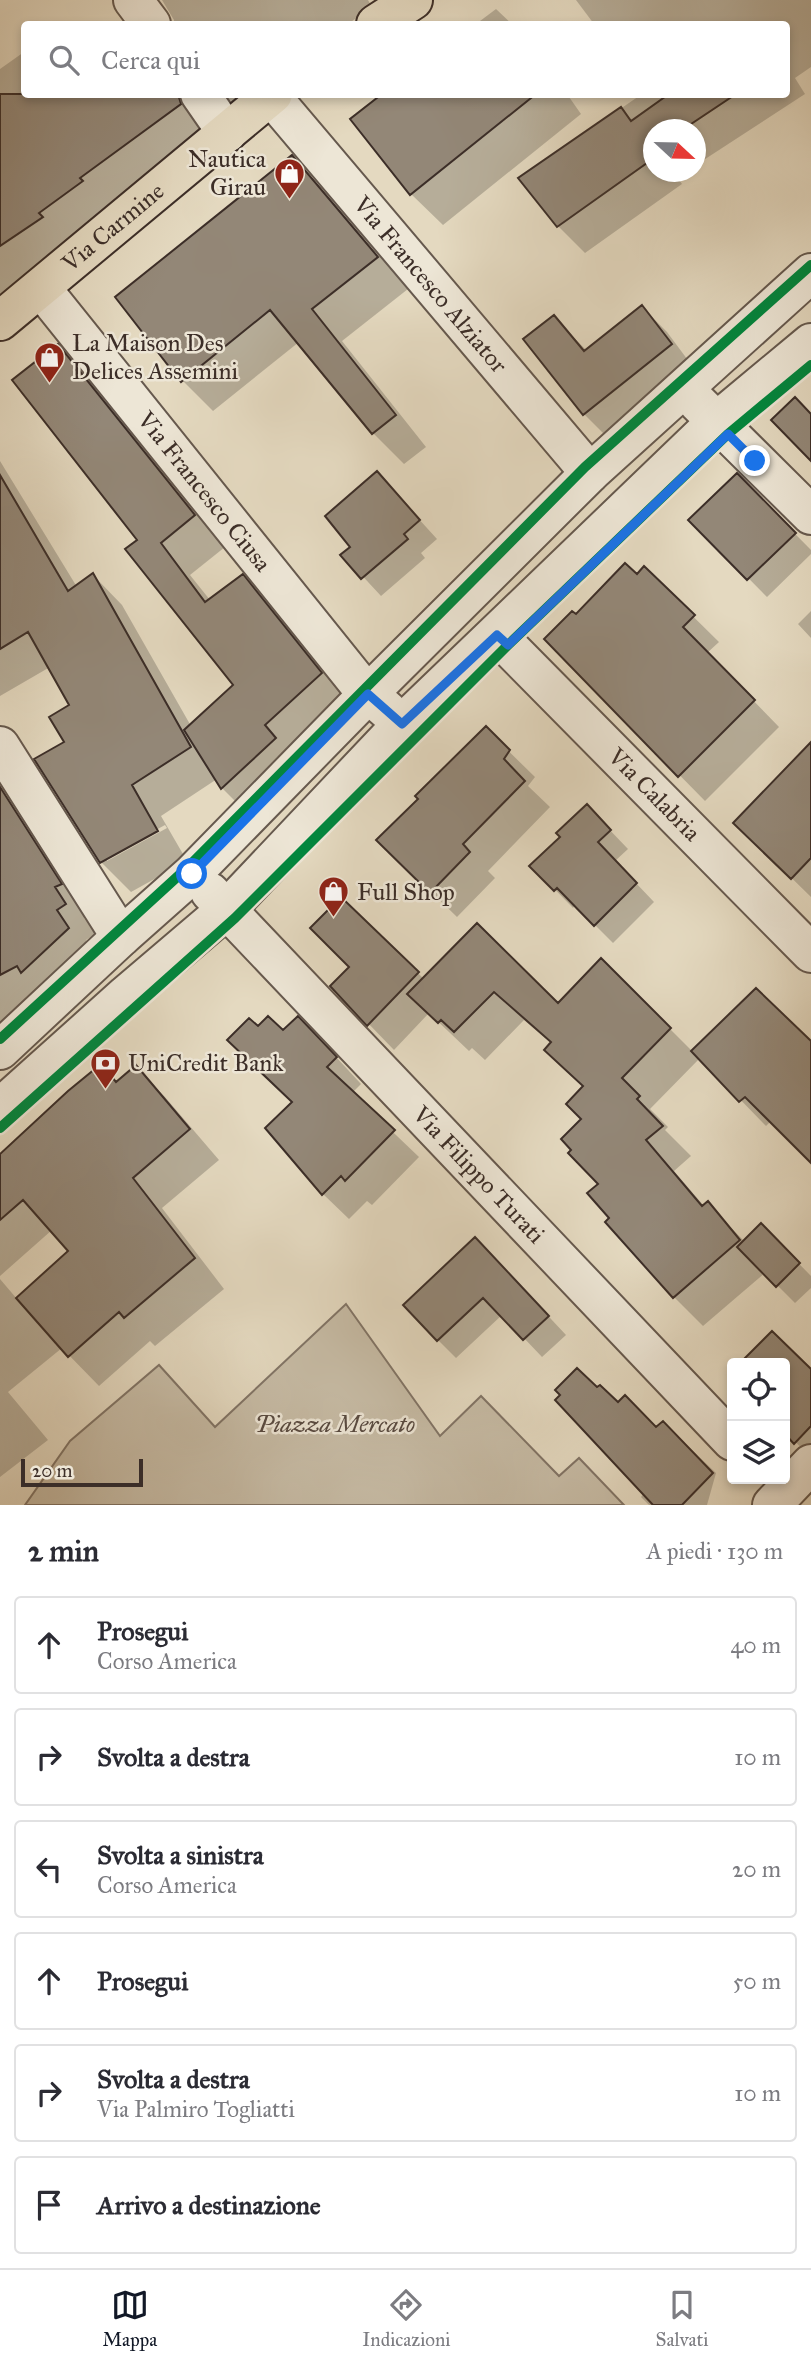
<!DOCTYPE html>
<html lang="it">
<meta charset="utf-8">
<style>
:root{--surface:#fff;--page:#f7f7f7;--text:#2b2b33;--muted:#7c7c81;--line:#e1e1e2;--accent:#111827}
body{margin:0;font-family:"IM FELL Great Primer",serif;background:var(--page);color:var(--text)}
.controls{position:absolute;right:21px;bottom:21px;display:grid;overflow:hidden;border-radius:7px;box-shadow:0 4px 10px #0003}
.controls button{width:63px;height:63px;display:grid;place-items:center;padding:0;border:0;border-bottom:2px solid var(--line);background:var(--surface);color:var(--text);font:35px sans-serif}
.compass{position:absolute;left:643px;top:119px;width:63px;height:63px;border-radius:50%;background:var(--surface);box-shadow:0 4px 10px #0003;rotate:112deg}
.scale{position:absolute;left:21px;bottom:18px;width:122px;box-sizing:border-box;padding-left:7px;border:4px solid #3c2e28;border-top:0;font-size:19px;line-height:24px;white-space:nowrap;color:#3c2e28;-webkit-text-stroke:5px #ede6d6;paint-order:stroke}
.stop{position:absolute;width:21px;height:21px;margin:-16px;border:5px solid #1a73e8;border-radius:50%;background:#fff}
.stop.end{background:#1a73e8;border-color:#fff;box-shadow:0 2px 7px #0008}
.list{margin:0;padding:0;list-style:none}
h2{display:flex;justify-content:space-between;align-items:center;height:91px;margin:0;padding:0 28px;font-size:30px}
h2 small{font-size:23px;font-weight:400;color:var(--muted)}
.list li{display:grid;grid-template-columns:46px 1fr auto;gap:21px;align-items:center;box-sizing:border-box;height:98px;margin:0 14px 14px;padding:0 14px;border:2px solid var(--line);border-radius:7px}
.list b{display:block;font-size:26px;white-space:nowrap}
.list p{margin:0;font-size:23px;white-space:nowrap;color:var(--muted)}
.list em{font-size:23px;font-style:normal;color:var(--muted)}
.icon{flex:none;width:38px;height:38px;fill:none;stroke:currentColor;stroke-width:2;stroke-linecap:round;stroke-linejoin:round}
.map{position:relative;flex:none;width:811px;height:1505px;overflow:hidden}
.search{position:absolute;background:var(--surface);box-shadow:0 4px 10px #0003;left:21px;right:21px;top:21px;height:77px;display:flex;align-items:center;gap:18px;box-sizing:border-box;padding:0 24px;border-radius:7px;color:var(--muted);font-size:26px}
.sheet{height:763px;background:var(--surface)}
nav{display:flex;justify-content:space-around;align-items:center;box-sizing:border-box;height:98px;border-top:2px solid var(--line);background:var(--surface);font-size:19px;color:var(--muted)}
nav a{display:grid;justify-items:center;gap:4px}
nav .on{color:var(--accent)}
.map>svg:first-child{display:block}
.green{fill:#c7bca6;stroke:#827567;stroke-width:2}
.shadow{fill:#0003;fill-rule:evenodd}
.building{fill:#938777;stroke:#3c2e28;stroke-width:2}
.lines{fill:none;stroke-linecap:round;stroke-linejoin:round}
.minor-casing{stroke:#66594e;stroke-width:42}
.major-casing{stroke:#3c2e28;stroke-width:42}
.minor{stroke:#ede6d6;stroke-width:38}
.major{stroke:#e4d9c0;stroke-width:38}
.cycleway-casing{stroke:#ede6d6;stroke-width:15}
.cycleway{stroke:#00873e;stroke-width:10}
.route{stroke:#1a73e8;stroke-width:9}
.labels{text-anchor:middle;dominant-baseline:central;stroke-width:5;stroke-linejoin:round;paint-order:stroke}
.poi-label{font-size:24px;fill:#3c2e28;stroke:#ede6d6;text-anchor:start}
.street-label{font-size:24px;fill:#3c2e28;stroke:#ede6d6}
.park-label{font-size:24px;font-style:italic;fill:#584a41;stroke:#ede6d6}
</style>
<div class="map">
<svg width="811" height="1505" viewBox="0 0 811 1505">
<rect width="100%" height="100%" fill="#e4d9c0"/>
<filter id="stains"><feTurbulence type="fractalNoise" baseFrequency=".00286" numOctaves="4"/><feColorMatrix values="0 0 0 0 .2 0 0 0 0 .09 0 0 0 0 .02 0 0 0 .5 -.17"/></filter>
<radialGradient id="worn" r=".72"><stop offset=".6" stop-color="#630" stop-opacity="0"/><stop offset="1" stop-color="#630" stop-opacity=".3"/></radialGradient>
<path class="green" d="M346 1304 440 1436 481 1396 559 1476 579 1458 624 1505H25L70 1441 159 1365 215 1427Z"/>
<path class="shadow" d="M162 0H368L372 7 348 24H174V20Z
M576 0H811V67L795 78 805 94 696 165V130H654V172H685L677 177 682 184 585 253 558 226 520 178 642 94H786V24H594Z
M496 9 512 24H476Z
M24 52V94H252L240 103 228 100 216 105 206 125 70 246 0 294V69Z
M385 94H567L581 114 443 225 411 194Z
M292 158 323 189 408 289 342 341 426 447 404 464 373 433 299 342 213 411 182 380Z
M642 307 667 332 696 371 609 439 584 414 554 317 587 351Z
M58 346 89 378 225 547 190 575 210 600 242 576 274 607 352 705 253 819 222 788 217 779 161 816 187 861 131 892 101 862 67 743 72 706 50 667 0 696V461L77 587 93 575 122 605 191 726 236 685 139 541ZM165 825 167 828 107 861V857Z
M377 473 437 539 421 553 425 558 381 596 343 555 352 547Z
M737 475 811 550V554L767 597 691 520Z
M644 568 719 642 707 653 779 727 705 801 546 639 637 576Z
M811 611V638L798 624Z
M486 729 535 777 528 786 550 807 488 871 495 878 457 917 378 840Z
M811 744V897L761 848Z
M0 767 90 914 84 918 95 934 86 940 98 959 0 1042Z
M605 825 628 849 615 861 654 902 613 943 575 905 573 908 532 866Z
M341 899 424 979 477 925 558 1006 601 960 693 1052 811 1043V1161L771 1121 766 1126 700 1058 650 1109 668 1127 665 1130 691 1156 674 1171 704 1206 707 1203 745 1242 761 1225 811 1276V1288L795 1303 765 1273 703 1326 674 1297 611 1218 584 1119 585 1087 552 1044 524 1020 485 1060 472 1048 469 1051 429 1013 394 1050 332 986 352 967Z
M258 1029 324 1044 361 1084 352 1093 419 1157 372 1205 367 1201 349 1219 323 1194 268 1129 294 1102Z
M101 1066 118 1083 136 1068 165 1097 219 1160 162 1208 224 1289 155 1346 150 1341 99 1386 62 1348 8 1392 48 1440 0 1477V1279L17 1299 70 1251 52 1230 0 1276V1156Z
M493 1257 566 1335 542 1357 502 1315 456 1358 438 1340Z
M772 1333 811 1372V1458L785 1431V1363H743Z
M597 1390 656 1429 691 1449 716 1473 707 1505H649L641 1497 644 1493Z"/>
<path class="building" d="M0 94H178L181 104 80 178 83 181 39 213 43 217 0 246Z
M382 94H536L410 195 350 119Z
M669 94H736L682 130H654V158L557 227 518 178 621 107 631 121Z
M292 155 378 257 312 309 396 415 372 434 270 310 181 382 115 297Z
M642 305 672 344 583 415 523 339 554 315 584 351Z
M58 344 195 515 161 543 205 602 243 574 322 673 265 725 276 738 221 789 184 730 233 685 125 549 137 540 12 380Z
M795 397 811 414V461L771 420Z
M377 471 420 520 404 534 408 539 361 579 340 555 350 547 325 516Z
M737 473 796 533 747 580 688 520Z
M0 475 68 591 93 573 191 747 132 785 158 831 100 863 34 759 64 742 49 717 69 705 28 632 0 649Z
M625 563 637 574 644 566 695 615 683 627 755 700 678 777 544 639 572 611 576 614Z
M486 726 510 750 504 759 525 781 463 844 470 852 430 893 376 840 418 799 415 796Z
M811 742V858L791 879 733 823Z
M0 787 62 884 55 887 66 904 57 910 69 928 21 973 17 966 0 975Z
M587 804 611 830 598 842 637 883 594 926 557 888 554 891 529 866 560 837 556 833Z
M341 897 419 972 367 1026 330 986 349 967 310 928Z
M477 923 558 1003 601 958 671 1028 622 1078 640 1096 637 1099 663 1126 646 1140 702 1206 708 1201 740 1240 673 1298 605 1222 609 1218 587 1193 598 1184 568 1153 571 1150 561 1139 581 1119 566 1104 583 1086 544 1050 551 1042 494 992 454 1032 441 1020 438 1023 407 994Z
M756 988 811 1041V1163L745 1097 739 1102 691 1051Z
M268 1016 283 1030 298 1016 337 1057 327 1067 395 1130 345 1181 341 1176 322 1195 265 1128 292 1102 227 1040 249 1018 258 1026Z
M101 1064 116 1082 136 1065 190 1129 133 1178 195 1258 124 1318 119 1312 68 1357 16 1298 68 1251 23 1200 0 1220V1154L68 1091Z
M761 1223 800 1263 776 1287 737 1247Z
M475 1237 549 1316 523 1340 483 1298 437 1341 403 1305Z
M772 1331 811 1369V1426L794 1444 785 1434V1363H740Z
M577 1368 597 1387 600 1385 618 1402 625 1395 656 1427 663 1421 713 1473 682 1505H653L555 1400 560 1395 555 1390Z"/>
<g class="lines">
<defs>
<g id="minor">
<path d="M133 0 151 24"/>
<path d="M200 94 227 133"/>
<path id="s1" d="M271 96 590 473"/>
<path id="s2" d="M41 288 363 689 388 711"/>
<path d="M698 403 811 515"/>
<path id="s3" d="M497 635 811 953"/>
<path d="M0 746 121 937"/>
<path id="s4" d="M210 892 732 1441"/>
<path d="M0 1050 121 937 192 874 368 694 590 473 811 273"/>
<path d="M0 1108 126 995 227 909 402 724 716 422 811 343"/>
<path d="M772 1505 811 1464"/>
</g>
<g id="major">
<path d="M376 24 413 0"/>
<path id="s5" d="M0 321 273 94"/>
</g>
</defs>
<use href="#minor" class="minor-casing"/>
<use href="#major" class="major-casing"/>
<use href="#minor" class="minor"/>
<use href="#major" class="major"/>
<defs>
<path id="cycleway" d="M0 1039 188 867 585 467 811 265
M0 1128 235 918 508 645 728 434 811 365"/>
</defs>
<use href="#cycleway" class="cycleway-casing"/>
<use href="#cycleway" class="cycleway"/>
</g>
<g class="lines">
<path class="route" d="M192 874 368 694 402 724 497 635 508 645 728 434 755 461"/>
</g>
<defs>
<symbol id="shop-pin" viewBox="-11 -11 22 30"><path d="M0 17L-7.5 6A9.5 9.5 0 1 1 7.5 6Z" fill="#8f2418" stroke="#ede6d6"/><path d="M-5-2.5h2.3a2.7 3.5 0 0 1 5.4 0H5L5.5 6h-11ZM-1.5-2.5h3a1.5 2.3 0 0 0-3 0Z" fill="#fff"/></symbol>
<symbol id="bank-pin" viewBox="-11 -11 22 30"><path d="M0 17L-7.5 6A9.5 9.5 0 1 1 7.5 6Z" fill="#8f2418" stroke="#ede6d6"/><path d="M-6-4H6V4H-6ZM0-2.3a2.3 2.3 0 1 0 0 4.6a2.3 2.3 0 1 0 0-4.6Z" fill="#fff"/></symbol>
</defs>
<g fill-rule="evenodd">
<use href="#shop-pin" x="272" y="156" width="35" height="47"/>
<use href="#shop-pin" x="32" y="340" width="35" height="47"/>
<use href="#shop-pin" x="316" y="874" width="35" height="47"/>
<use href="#bank-pin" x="88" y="1046" width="35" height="47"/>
</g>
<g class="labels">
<g class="poi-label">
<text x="266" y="159" text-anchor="end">Nautica<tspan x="266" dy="28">Girau</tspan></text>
<text x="72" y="343">La Maison Des<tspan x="72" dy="28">Delices Assemini</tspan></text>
<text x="357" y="892">Full Shop</text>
<text x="128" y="1063">UniCredit Bank</text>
</g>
<g class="street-label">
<text stroke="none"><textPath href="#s5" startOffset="147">Via Carmine</textPath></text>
<text stroke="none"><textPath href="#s1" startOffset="247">Via Francesco Alziator</textPath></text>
<text stroke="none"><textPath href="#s2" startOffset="261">Via Francesco Ciusa</textPath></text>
<text stroke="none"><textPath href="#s3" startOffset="224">Via Calabria</textPath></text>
<text stroke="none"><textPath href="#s4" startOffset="390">Via Filippo Turati</textPath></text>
</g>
<g class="park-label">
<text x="335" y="1424">Piazza Mercato</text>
</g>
</g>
<rect width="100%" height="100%" filter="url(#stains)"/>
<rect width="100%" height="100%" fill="url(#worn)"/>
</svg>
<div class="controls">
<button><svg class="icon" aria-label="locate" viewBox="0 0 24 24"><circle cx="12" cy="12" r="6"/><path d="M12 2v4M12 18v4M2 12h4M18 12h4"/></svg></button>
<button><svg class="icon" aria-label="layers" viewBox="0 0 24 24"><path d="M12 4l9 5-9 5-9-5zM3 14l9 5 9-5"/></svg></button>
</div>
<svg class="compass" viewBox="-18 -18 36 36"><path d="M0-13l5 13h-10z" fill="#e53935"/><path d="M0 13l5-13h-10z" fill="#7c7c81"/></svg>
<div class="scale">20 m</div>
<div class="stop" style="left:192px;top:874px"></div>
<div class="stop end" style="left:755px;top:461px"></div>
<div class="search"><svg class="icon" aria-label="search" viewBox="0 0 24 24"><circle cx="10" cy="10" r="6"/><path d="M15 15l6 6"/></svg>Cerca qui</div>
</div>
<section class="sheet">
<h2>2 min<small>A piedi · 130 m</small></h2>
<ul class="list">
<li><svg class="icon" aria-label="ahead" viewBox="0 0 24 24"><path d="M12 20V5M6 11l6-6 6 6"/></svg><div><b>Prosegui</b><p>Corso America</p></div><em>40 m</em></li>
<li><svg class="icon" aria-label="right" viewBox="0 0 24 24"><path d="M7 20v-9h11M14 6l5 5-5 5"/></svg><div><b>Svolta a destra</b></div><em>10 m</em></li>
<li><svg class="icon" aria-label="left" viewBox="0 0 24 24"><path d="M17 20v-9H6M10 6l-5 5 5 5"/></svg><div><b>Svolta a sinistra</b><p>Corso America</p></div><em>20 m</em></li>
<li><svg class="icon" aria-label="ahead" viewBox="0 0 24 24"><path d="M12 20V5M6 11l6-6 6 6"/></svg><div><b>Prosegui</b></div><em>50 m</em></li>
<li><svg class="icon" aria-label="right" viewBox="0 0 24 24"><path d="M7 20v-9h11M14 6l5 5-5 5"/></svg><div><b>Svolta a destra</b><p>Via Palmiro Togliatti</p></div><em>10 m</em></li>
<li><svg class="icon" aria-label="arrive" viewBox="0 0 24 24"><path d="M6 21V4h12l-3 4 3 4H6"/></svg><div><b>Arrivo a destinazione</b></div></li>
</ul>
</section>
<nav>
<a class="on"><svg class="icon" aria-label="map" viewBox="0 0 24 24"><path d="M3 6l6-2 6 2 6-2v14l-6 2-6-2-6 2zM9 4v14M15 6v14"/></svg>Mappa</a>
<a><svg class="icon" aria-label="directions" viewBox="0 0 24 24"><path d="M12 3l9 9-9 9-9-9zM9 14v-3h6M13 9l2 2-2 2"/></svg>Indicazioni</a>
<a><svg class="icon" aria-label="saved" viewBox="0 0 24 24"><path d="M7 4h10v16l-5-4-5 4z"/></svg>Salvati</a>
</nav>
